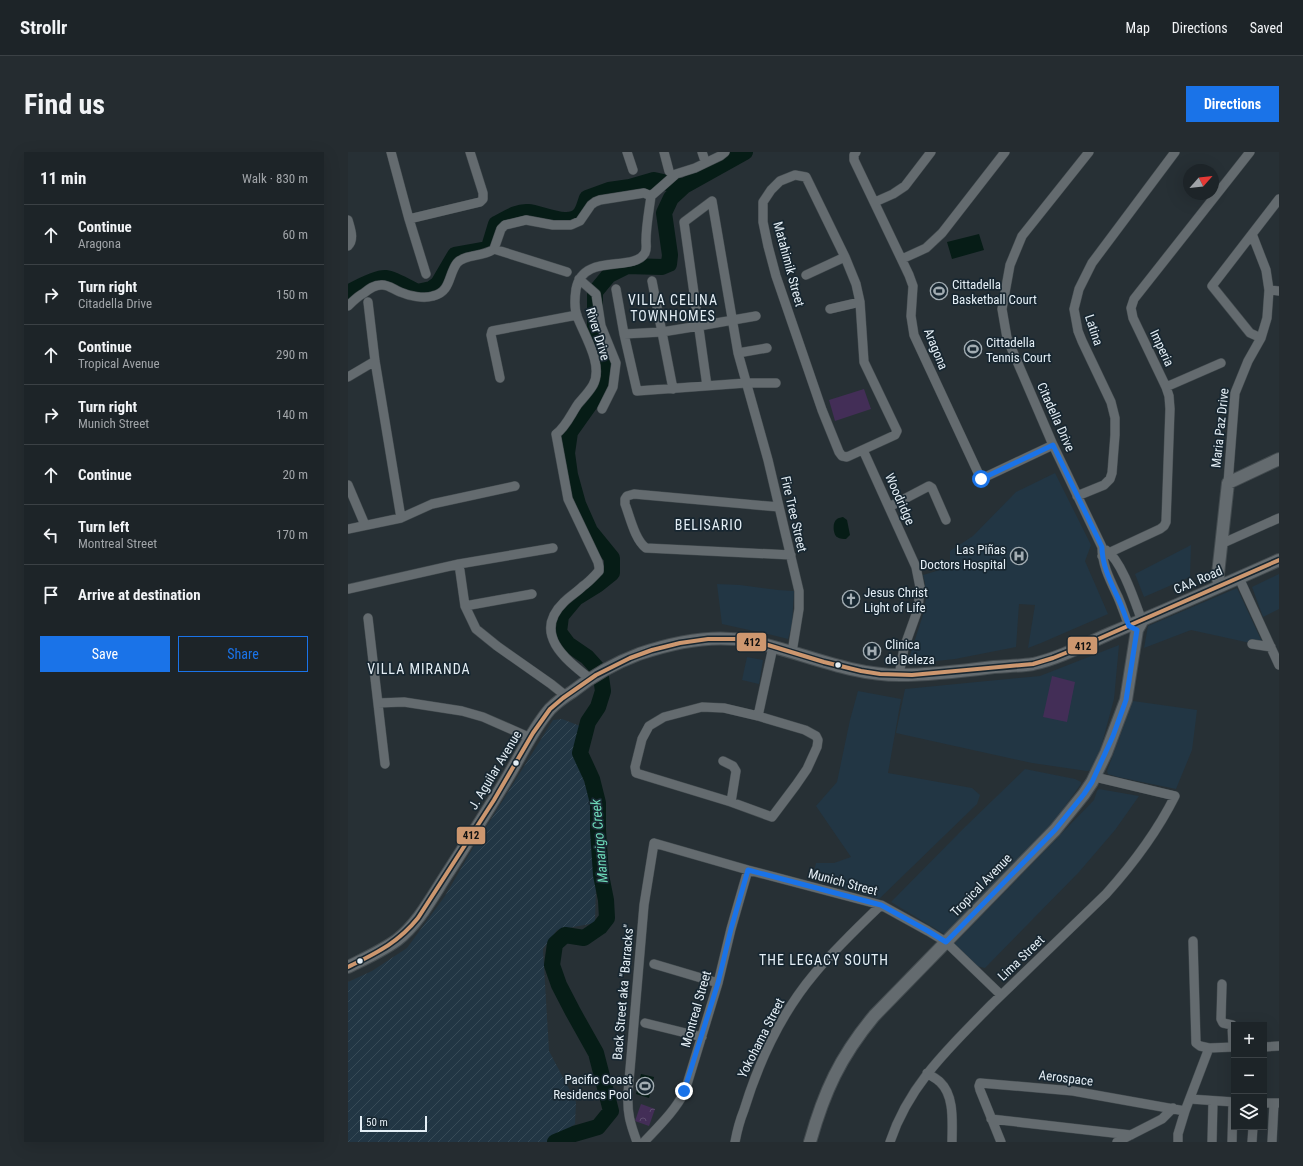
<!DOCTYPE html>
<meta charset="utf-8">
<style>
:root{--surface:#1d2428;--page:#252c30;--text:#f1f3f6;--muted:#a0a4a8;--line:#3b4145;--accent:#1a73e8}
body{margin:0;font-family:"Roboto Condensed",sans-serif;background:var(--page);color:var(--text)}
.controls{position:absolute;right:12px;bottom:12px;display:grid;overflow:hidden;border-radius:0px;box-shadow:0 4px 16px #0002}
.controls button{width:36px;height:36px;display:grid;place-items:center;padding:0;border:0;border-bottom:1px solid var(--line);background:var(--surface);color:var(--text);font:20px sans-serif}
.compass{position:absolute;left:835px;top:12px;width:36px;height:36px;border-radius:50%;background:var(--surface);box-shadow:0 4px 16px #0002;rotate:63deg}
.scale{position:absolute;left:12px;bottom:10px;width:67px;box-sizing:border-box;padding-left:4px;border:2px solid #e4eef5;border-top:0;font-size:11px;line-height:14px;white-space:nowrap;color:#e4eef5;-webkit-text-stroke:3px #182731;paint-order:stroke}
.stop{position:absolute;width:12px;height:12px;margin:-9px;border:3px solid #1a73e8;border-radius:50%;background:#fff}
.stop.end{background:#1a73e8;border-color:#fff;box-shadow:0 1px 4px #0008}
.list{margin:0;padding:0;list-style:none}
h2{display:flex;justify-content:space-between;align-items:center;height:52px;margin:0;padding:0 16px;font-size:17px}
h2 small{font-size:13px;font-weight:400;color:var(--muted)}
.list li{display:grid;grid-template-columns:26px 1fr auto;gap:12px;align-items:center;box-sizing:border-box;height:60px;padding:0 16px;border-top:1px solid var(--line)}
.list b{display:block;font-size:15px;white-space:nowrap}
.list p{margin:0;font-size:13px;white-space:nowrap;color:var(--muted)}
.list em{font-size:13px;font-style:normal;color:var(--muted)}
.actions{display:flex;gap:8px;padding:12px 16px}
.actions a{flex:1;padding:9px 0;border:1px solid var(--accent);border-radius:0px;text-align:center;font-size:14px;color:var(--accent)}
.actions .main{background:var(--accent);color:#fff}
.icon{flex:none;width:22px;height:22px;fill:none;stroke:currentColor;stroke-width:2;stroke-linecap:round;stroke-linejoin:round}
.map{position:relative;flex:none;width:931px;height:990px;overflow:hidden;border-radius:0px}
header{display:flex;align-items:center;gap:24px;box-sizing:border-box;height:56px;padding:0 20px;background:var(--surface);border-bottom:1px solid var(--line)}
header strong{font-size:19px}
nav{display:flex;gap:22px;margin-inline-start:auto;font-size:14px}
.intro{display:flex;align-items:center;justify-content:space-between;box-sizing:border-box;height:96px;padding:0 24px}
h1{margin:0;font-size:28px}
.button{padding:10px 18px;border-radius:0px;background:var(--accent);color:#fff;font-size:14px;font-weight:700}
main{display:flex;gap:24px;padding:0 24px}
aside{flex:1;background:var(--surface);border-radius:0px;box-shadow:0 4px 16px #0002}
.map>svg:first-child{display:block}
.built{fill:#223644}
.industrial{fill:url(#industrial-furrows)}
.forest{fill:url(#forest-crowns)}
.pitch{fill:#432e57}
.water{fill:#061c16}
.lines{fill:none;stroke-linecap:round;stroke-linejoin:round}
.river{stroke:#061c16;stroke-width:16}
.street-casing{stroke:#434b4f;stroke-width:10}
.secondary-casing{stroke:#434b4f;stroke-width:14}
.street{stroke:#646b6f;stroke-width:9}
.secondary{stroke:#646b6f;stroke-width:12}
.bus-1-casing{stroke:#182731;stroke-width:7}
.bus-1{stroke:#cd976f;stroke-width:4}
.route{stroke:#1a73e8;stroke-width:5}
.bus-dot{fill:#e4eef5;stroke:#182731;stroke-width:1.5}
.labels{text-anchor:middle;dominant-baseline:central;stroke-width:3.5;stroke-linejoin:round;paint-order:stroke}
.street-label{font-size:13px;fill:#e4eef5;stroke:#182731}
.poi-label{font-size:13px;fill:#e4eef5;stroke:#182731;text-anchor:start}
.neighbourhood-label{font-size:14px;letter-spacing:1px;fill:#e4eef5;stroke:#182731}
.water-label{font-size:14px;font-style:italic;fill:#6ddab8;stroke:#182731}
.line-badge{stroke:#182731;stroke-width:1.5}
.pale-badge-label{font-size:11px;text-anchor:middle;font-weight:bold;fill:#111}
</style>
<header>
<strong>Strollr</strong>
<nav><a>Map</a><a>Directions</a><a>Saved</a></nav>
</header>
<div class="intro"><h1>Find us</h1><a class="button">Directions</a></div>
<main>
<aside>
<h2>11 min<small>Walk · 830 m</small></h2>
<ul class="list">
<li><svg class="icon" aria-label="ahead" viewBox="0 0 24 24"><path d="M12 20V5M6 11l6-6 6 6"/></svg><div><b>Continue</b><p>Aragona</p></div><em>60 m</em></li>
<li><svg class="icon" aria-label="right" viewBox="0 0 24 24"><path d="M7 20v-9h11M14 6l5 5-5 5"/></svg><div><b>Turn right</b><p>Citadella Drive</p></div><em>150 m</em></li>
<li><svg class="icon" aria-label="ahead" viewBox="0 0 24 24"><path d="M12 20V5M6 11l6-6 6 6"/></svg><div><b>Continue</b><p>Tropical Avenue</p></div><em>290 m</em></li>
<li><svg class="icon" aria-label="right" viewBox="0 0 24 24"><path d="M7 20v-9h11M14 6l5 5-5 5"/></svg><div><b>Turn right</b><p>Munich Street</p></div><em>140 m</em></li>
<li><svg class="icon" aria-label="ahead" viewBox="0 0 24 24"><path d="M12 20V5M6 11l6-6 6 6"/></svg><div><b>Continue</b></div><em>20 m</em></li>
<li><svg class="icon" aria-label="left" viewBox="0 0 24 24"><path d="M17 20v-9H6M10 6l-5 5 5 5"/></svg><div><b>Turn left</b><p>Montreal Street</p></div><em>170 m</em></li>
<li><svg class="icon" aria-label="arrive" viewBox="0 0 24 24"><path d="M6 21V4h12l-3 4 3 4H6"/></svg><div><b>Arrive at destination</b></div></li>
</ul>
<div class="actions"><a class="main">Save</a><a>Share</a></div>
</aside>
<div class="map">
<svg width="931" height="990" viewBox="0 0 931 990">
<defs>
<pattern id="industrial-furrows" width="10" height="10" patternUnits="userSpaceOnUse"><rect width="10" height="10" fill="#223644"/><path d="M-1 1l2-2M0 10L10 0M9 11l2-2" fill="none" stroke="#374a56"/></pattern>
<pattern id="forest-crowns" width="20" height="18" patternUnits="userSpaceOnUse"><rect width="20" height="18" fill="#432e57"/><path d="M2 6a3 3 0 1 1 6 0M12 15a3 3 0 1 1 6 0" fill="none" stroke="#5e4d70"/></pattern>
</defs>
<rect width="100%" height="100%" fill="#273035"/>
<path class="built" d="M707 321 743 393 737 409 760 462 693 491 680 496 687 453 671 452 668 495 607 507 559 512 575 463 578 447 577 431 575 423 602 415V399L625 384 668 340Z
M843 393 842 425 796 445 787 422Z
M931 422V457L915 465 904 435Z
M369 432 392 433 430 438 446 439 444 473 440 487 420 482 374 472Z
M889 436 916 494 843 478 796 496 800 474Z
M771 493 766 547 749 610 743 618 739 619 684 611 548 581 557 537 692 524Z
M399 505 415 508 411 532 394 528Z
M510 539 553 547 540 621 624 636 632 643 629 652 531 747 464 727 468 711H486L503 705 468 654 489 630 502 568Z
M785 549 849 558 844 598 828 637 770 625 760 622 759 619Z
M677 617 727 627 733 630V632L700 678 596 782 543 750 616 676Z
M751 637 791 644 767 678 731 720 637 816 628 814 606 792 746 648 749 639Z"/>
<path class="industrial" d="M214 567 232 574 227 599 244 655 249 692 247 771 209 778 195 797 201 899 228 950 227 972 201 990H0V830L24 819 59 796 97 744 122 701 205 568Z"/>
<path class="forest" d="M293 952 307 957 301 974 287 969Z"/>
<path class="pitch" d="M516 237 523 257 487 269 481 248Z
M704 524 727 530 719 570 695 565Z"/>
<path class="water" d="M631 82 636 98 604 107 599 90Z
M495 365 499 368 502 383 498 387C496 387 492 387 489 385 485 382 484 370 489 367 490 366 494 365 495 365Z
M293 922 306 925 301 946 288 942Z"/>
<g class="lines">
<path class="river" d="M0 141C7 137 29 125 38 126 46 127 61 136 69 140L83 137 90 132 107 103 135 98 141 95 148 72C158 67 169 59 180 60 194 61 223 77 233 61 236 57 237 51 239 46L261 38 282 35 306 28 333 34
M207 990 226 982 250 975 263 959 248 901 225 860 211 833 204 813 207 792 217 783 236 786 252 775 259 766 258 748 253 723 250 678V651L244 627 232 601 240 570 250 555 255 539 253 525 248 515 239 505 220 492 211 480 213 464 228 446 249 433 264 421V406L242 379 230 352 222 323 219 301 222 280 249 242 257 227 256 214 247 194V140L261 123 279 114 314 115 321 112 322 103 316 61 323 46 336 34 397 0"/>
<defs>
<path id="street" d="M43 0 61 67 78 122
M279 0 285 18
M316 0 321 19
M354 0 356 6
M508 0 506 3V8L561 123 565 134 563 164 566 183 633 327 705 293
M741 0 674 84 662 113 654 157 659 186 705 293 754 395C754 413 762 428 770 445 774 454 777 464 781 474
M447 23 458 25 497 105 508 132 512 150 516 210 549 279 547 283 499 305 494 304 491 300 474 258 428 124 420 94 415 70V50L423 38 432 29Z
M527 50 545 42 557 34 583 0
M61 67 132 50 135 47V41L122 0
M0 68C2 76 7 87 0 94
M146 97 219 120
M554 107 578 96 594 81 657 0
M458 123 497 105
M231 127 248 142 253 174 268 211 265 235 254 257
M304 129 325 237
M268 137 276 182 289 239 398 231H428
M921 138 931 139
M20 150 27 209 53 366
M0 154C5 149 10 144 16 141 21 137 26 133 33 133 40 132 46 138 52 140 61 144 76 147 85 144 103 140 100 123 109 111 117 102 136 105 146 97L153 77 157 73 178 68 205 73H223L232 69 243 53 247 50 252 48 296 41 303 44
M482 157 512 150
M276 182 314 180 351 174 408 164
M913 186 902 181 864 134 931 47
M390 201 419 196
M0 225 27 209
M152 226 143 183 144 179 229 163
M359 234 336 70 364 49 390 201 420 308 451 439V457L444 500
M818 235 873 211
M515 298 568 415 572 435 570 457 556 496 551 523
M880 331 887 241 900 209 913 186 919 166 921 138 918 118 904 82
M0 333 17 373
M729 344 756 333 762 327 764 321 767 283V266L763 250 734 189 730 179 726 157 731 137 744 111 827 0
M431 355 286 342 279 344 277 347V352C282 365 287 388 298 396L443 403
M541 355 581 334 584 336 598 368
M0 377 53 366 84 352 167 334
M873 392 931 366
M758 398C774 409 787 450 794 469
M754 404 812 377 816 374 818 370 822 257 821 244 818 235 785 166 783 156 786 147 902 0
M111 412 117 454 128 477 149 494 203 532 218 544
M891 426 931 513
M0 437 111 412 205 396
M117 454 184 442
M20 466 37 612
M904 492 923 495
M241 526C217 507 184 481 216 450 222 444 229 440 235 434 241 430 246 424 251 419V415L250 410 220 347 208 282C218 275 223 262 230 252 235 246 241 240 245 233 256 213 236 183 229 164 226 156 227 144 228 137 235 100 285 121 297 101 299 97 298 94 298 89 298 74 301 59 303 44L328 22 347 16 372 4 377 0
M30 551 56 550 114 559 135 565 183 586
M354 555 376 556 410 564 457 578 468 584 470 588 469 595 459 617 448 633 424 665 383 650 288 621 287 615 294 587 301 574 316 565Z
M410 564 425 495
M375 609 385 614 388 619 383 650
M845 789 848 891 852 894 861 896
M306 812 370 831
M874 832 873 867 875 871 884 873 885 895
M297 871 354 885
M916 895 931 894
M579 921C583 924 589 927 592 930 607 944 604 971 604 990
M842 947 886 950
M916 951H931
M643 967 783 983
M289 990C282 971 279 961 280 941L296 753 306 691 400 718 533 753 580 779 598 790 653 843
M296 990C311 974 327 959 337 939L370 831 383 777 400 718
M387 990C389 979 392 968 396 958 411 909 434 860 467 821 487 797 510 775 533 753
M542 990C561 932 603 894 644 852 682 815 720 779 758 742 785 712 809 680 827 644L747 625
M653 990 632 938 631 934 632 931 725 939 837 959
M769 990 814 967 825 956
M830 990V982L837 959 861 896 886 895
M864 990 865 949
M884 990 885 950
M904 990 905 975
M924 990 926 951"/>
<path id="secondary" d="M871 434 870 422 880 331 931 307
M0 815C16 807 34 799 49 788 70 772 84 745 99 722 120 689 141 657 161 623 174 601 185 577 202 557 208 551 216 545 224 540 244 524 267 511 291 502 326 490 365 482 401 489 452 499 499 523 552 523 584 523 615 519 646 515 659 514 673 514 685 512 712 506 738 492 763 481 819 458 875 433 931 408
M462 990C476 940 492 905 526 864L707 678 736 642 744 630 758 601 778 548 789 478 794 469"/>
</defs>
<use href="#street" class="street-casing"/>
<use href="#secondary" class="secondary-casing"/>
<use href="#street" class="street"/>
<use href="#secondary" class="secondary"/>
<defs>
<path id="bus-1" d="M0 815C28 801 50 791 70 766L146 648 185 581 202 557 215 546 248 523 282 506 304 498 332 491 360 487H387L420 493 476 510 513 519 532 522 564 523 685 512 705 506 725 498 931 408"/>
</defs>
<use href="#bus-1" class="bus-1-casing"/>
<use href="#bus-1" class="bus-1"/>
</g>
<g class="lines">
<path class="route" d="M336 939 370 831 383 777 400 718 533 753 580 779 598 790 707 678 736 642 744 630 765 584 778 548 789 478 781 474C778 467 776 460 773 453 765 434 754 416 754 395L705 293 633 327"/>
</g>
<defs>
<symbol id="stadium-ring" viewBox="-11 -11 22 22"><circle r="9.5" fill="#182731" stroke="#a2acb2" stroke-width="1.5"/><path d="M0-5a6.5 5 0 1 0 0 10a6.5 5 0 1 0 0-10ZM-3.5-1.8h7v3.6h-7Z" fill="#a2acb2"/></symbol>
<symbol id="hospital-ring" viewBox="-11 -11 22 22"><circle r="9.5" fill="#182731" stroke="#a2acb2" stroke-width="1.5"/><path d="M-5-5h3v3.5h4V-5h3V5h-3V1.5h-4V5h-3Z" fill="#a2acb2"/></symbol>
<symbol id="church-ring" viewBox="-11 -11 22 22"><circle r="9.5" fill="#182731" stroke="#a2acb2" stroke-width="1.5"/><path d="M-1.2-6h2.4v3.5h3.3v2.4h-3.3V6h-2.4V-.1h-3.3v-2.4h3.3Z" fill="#a2acb2"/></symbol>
</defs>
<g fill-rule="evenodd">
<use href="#stadium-ring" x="581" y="129" width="20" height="20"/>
<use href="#stadium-ring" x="615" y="187" width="20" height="20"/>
<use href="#hospital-ring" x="661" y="394" width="20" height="20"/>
<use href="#church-ring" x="493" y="437" width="20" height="20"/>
<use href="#hospital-ring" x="514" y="489" width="20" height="20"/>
<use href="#stadium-ring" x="287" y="924" width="20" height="20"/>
</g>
<g class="bus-dot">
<circle cx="490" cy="513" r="3.5"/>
<circle cx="168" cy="611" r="3.5"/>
<circle cx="12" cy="809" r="3.5"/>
</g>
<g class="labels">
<g class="street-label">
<text transform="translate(441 112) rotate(75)">Matahimik Street</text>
<text transform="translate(746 178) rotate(72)">Latina</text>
<text transform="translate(250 182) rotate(73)">River Drive</text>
<text transform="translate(814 196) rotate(65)">Imperia</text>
<text transform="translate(588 197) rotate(68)">Aragona</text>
<text transform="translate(708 265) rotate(66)">Citadella Drive</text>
<text transform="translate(872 276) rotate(-84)">Maria Paz Drive</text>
<text transform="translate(552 347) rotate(66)">Woodridge</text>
<text transform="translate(446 362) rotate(77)">Fire Tree Street</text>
<text transform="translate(850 428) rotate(-23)">CAA Road</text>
<text transform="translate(147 618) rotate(-59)">J. Aguilar Avenue</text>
<text transform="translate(495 730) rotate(15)">Munich Street</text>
<text transform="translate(633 733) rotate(-46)">Tropical Avenue</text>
<text transform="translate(673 806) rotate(-44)">Lima Street</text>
<text transform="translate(275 840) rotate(-85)">Back Street aka "Barracks"</text>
<text transform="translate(348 857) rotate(-74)">Montreal Street</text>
<text transform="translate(413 886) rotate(-63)">Yokohama Street</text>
<text transform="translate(718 926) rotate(7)">Aerospace</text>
</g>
<g class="poi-label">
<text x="604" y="132">Cittadella<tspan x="604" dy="15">Basketball Court</tspan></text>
<text x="638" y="190">Cittadella<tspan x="638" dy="15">Tennis Court</tspan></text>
<text x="658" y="397" text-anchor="end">Las Piñas<tspan x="658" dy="15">Doctors Hospital</tspan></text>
<text x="516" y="440">Jesus Christ<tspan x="516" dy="15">Light of Life</tspan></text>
<text x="537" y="492">Clinica<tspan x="537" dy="15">de Beleza</tspan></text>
<text x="284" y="927" text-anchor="end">Pacific Coast<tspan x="284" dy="15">Residencs Pool</tspan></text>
</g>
<g class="neighbourhood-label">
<text x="325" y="148">VILLA CELINA<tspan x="325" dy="16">TOWNHOMES</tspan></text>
<text x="361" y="373">BELISARIO</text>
<text x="71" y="517">VILLA MIRANDA</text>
<text x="476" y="808">THE LEGACY SOUTH</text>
</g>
<g class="water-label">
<text transform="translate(251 689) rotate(-95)">Manarigo Creek</text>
</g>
</g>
<g class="line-badge">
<rect x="388" y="480" width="31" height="20" rx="4" fill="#cd976f"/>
<rect x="719" y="484" width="31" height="19" rx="4" fill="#cd976f"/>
<rect x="108" y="674" width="30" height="19" rx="4" fill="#cd976f"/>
</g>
<g class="pale-badge-label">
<text x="404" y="494">412</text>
<text x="735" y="498">412</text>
<text x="123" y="687">412</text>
</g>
</svg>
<div class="controls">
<button>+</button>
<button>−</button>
<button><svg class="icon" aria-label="layers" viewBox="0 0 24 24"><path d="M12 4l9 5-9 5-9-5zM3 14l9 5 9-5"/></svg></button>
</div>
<svg class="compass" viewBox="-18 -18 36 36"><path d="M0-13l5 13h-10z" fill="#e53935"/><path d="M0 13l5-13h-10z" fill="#a0a4a8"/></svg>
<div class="scale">50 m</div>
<div class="stop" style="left:633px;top:327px"></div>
<div class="stop end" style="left:336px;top:939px"></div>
</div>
</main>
